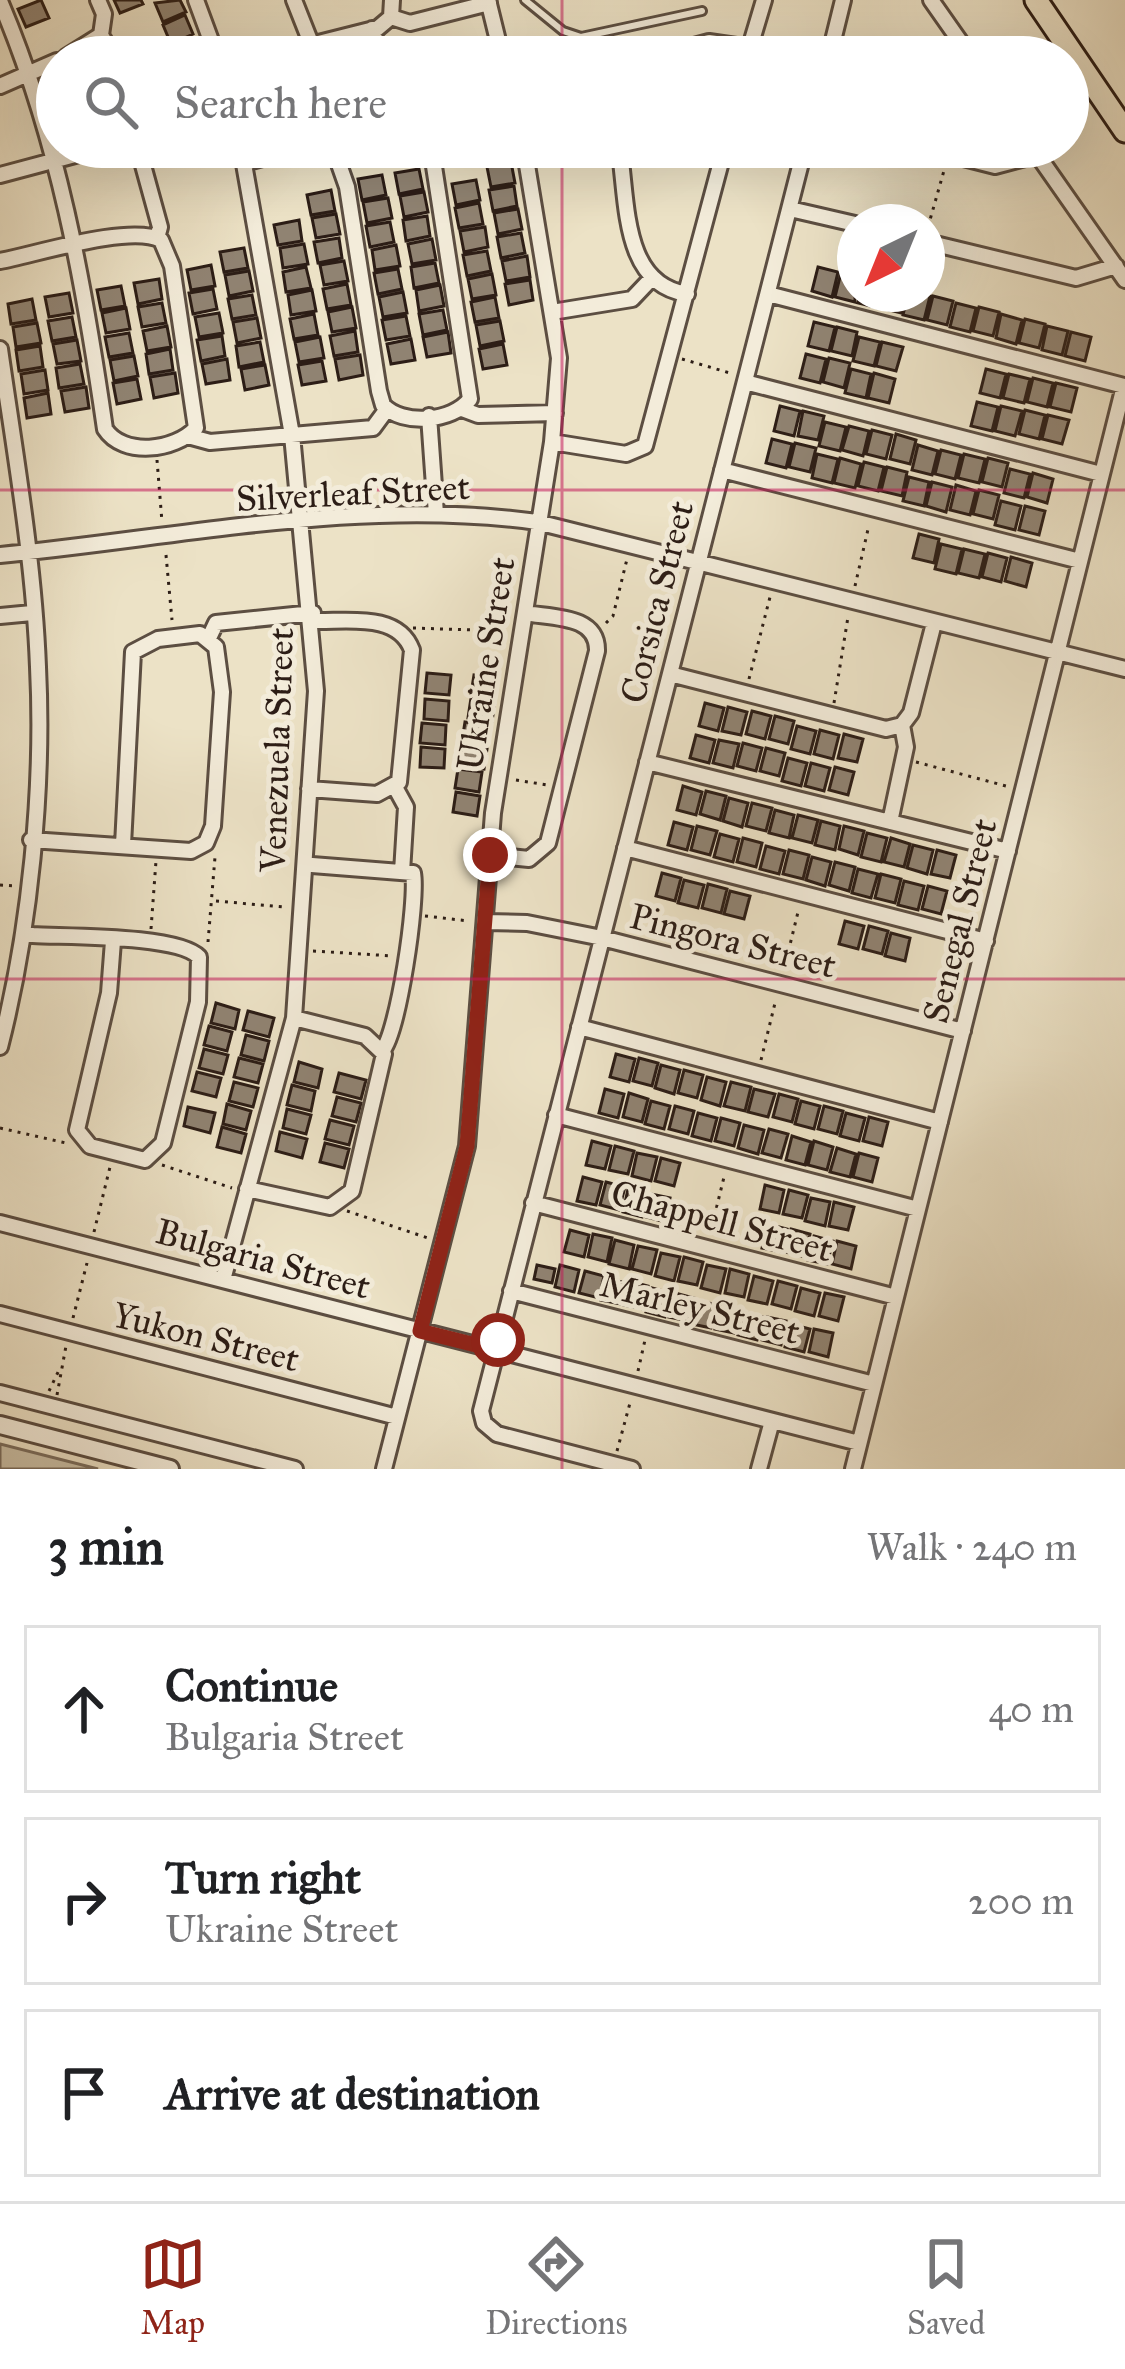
<!DOCTYPE html>
<meta charset="utf-8">
<style>
:root{--surface:#fff;--page:#f2f2f2;--text:#202124;--muted:#757577;--line:#e0e0e0;--accent:#8f2418}
body{margin:0;font-family:"IM FELL Great Primer",serif;background:var(--page);color:var(--text)}
.compass{position:absolute;left:837px;top:204px;width:108px;height:108px;border-radius:50%;background:var(--surface);box-shadow:0 12px 48px #0002;rotate:223deg}
.stop{position:absolute;width:36px;height:36px;margin:-27px;border:9px solid #8f2418;border-radius:50%;background:#fff}
.stop.end{background:#8f2418;border-color:#fff;box-shadow:0 3px 12px #0008}
.list{margin:0;padding:0;list-style:none}
h2{display:flex;justify-content:space-between;align-items:center;height:156px;margin:0;padding:0 48px;font-size:51px}
h2 small{font-size:39px;font-weight:400;color:var(--muted)}
.list li{display:grid;grid-template-columns:78px 1fr auto;gap:36px;align-items:center;box-sizing:border-box;height:168px;margin:0 24px 24px;padding:0 24px;border:3px solid var(--line);border-radius:0px}
.list b{display:block;font-size:45px;white-space:nowrap}
.list p{margin:0;font-size:39px;white-space:nowrap;color:var(--muted)}
.list em{font-size:39px;font-style:normal;color:var(--muted)}
.icon{flex:none;width:66px;height:66px;fill:none;stroke:currentColor;stroke-width:2;stroke-linecap:round;stroke-linejoin:round}
.map{position:relative;flex:none;width:1125px;height:1469px;overflow:hidden}
.search{position:absolute;background:var(--surface);box-shadow:0 12px 48px #0002;left:36px;right:36px;top:36px;height:132px;display:flex;align-items:center;gap:30px;box-sizing:border-box;padding:0 42px;border-radius:66px;color:var(--muted);font-size:45px}
.sheet{height:732px;background:var(--surface)}
nav{display:flex;justify-content:space-around;align-items:center;box-sizing:border-box;height:168px;border-top:3px solid var(--line);background:var(--surface);font-size:33px;color:var(--muted)}
nav a{display:grid;justify-items:center;gap:6px}
nav .on{color:var(--accent)}
.map>svg:first-child{display:block}
.green{fill:#cbc1a8;stroke:#7c6f5f;stroke-width:3}
.building{fill:#908372;stroke:#2c1d16;stroke-width:3}
.lines{fill:none;stroke-linecap:round;stroke-linejoin:round}
.service-casing{stroke:#5c4e42;stroke-width:12}
.minor-casing{stroke:#5c4e42;stroke-width:20}
.tertiary-casing{stroke:#5c4e42;stroke-width:22}
.primary-casing{stroke:#2c1d16;stroke-width:27}
.path{stroke:#2c1d16;stroke-width:3;stroke-dasharray:3 6;stroke-linecap:butt}
.service{stroke:#f3ecda;stroke-width:6}
.minor{stroke:#f3ecda;stroke-width:14}
.tertiary{stroke:#f3ecda;stroke-width:16}
.primary{stroke:#ece2c6;stroke-width:21}
.route{stroke:#8f2418;stroke-width:15}
.grid{fill:none;stroke:#c2185b;stroke-width:3;stroke-opacity:0.55}
.labels{text-anchor:middle;dominant-baseline:central;stroke-width:10;stroke-linejoin:round;paint-order:stroke}
.street-label{font-size:36px;fill:#2c1d16;stroke:#f3ecda}
</style>
<div class="map">
<svg width="1125" height="1469" viewBox="0 0 1125 1469">
<rect width="100%" height="100%" fill="#ece2c6"/>
<filter id="stains"><feTurbulence type="fractalNoise" baseFrequency=".00167" numOctaves="4"/><feColorMatrix values="0 0 0 0 .2 0 0 0 0 .09 0 0 0 0 .02 0 0 0 .5 -.17"/></filter>
<radialGradient id="worn" r=".72"><stop offset=".6" stop-color="#630" stop-opacity="0"/><stop offset="1" stop-color="#630" stop-opacity=".3"/></radialGradient>
<path class="green" d="M0 1444 98 1469H0Z"/>
<path class="building" d="M41 0 49 18 26 27 18 9Z
M114 0H141L143 4 120 13Z
M180 0 186 12 163 22 155 3Z
M185 15 193 34 171 44 163 25Z
M511 162 515 183 491 187 487 167Z
M419 169 423 189 399 194 395 173Z
M382 175 386 195 362 200 358 179Z
M476 180 480 200 456 205 452 184Z
M514 186 517 206 493 211 489 190Z
M331 190 335 211 311 215 307 195Z
M424 192 428 212 404 217 400 196Z
M388 198 392 218 367 223 363 202Z
M479 203 483 224 459 228 455 208Z
M518 209 522 229 498 234 494 213Z
M336 214 340 234 316 238 312 218Z
M427 216 430 236 406 241 403 220Z
M299 220 302 241 278 245 274 225Z
M390 222 394 242 370 247 366 226Z
M485 227 488 247 464 252 460 231Z
M521 233 525 253 501 258 497 237Z
M339 238 342 258 318 263 314 242Z
M432 239 436 260 412 264 408 244Z
M304 244 308 264 283 268 280 248Z
M396 245 400 266 375 270 372 250Z
M244 248 248 268 224 272 220 252Z
M487 251 491 271 467 276 463 255Z
M527 256 530 277 506 281 502 261Z
M344 261 348 281 324 285 320 265Z
M435 263 439 283 414 288 411 267Z
M211 265 215 286 191 290 187 270Z
M306 267 311 288 286 292 283 272Z
M818 267 838 272 832 297 812 291Z
M398 269 402 289 378 294 374 273Z
M249 271 253 291 229 296 225 275Z
M841 273 855 276V302L835 297Z
M492 274 496 295 472 299 468 279Z
M159 279 162 299 138 304 134 283Z
M530 280 533 300 509 305 505 284Z
M347 284 351 305 327 309 323 289Z
M440 285 444 306 419 311 416 290Z
M121 286 125 306 101 310 97 290Z
M213 289 217 309 193 314 189 293Z
M312 290 316 311 291 315 288 295Z
M403 292 407 313 383 317 379 297Z
M69 293 73 313 49 317 45 297Z
M860 294H881L878 308 858 303Z
M884 294H906L901 313 881 308Z
M908 294 930 296 924 320 903 315Z
M252 295 256 315 232 319 228 299Z
M933 296 953 301 947 325 927 320Z
M495 297 499 318 475 322 471 302Z
M32 299 36 320 11 324 8 304Z
M162 303 166 323 142 327 138 307Z
M956 303 976 308 970 332 950 327Z
M352 307 356 328 332 332 328 312Z
M979 307 999 312 993 336 973 331Z
M126 308 130 329 106 333 102 313Z
M443 310 447 330 423 335 419 314Z
M219 313 223 333 199 337 195 317Z
M314 314 318 335 294 339 290 319Z
M1001 314 1022 320 1016 344 996 338Z
M406 316 410 336 386 340 382 320Z
M72 317 76 337 52 341 48 321Z
M257 318 261 338 237 343 233 322Z
M1025 319 1045 324 1039 348 1019 343Z
M500 321 504 341 480 346 476 325Z
M814 322 835 327 829 351 808 346Z
M37 323 41 343 16 347 13 327Z
M167 326 171 347 147 351 143 331Z
M1047 326 1068 331 1062 355 1042 350Z
M837 327 857 332 852 356 831 351Z
M355 331 358 352 334 356 330 336Z
M448 332 451 353 427 357 423 337Z
M1071 332 1091 337 1085 361 1065 356Z
M129 333 133 353 109 357 105 337Z
M222 336 225 356 201 361 197 340Z
M320 337 324 358 299 362 295 342Z
M859 337 880 342 874 366 853 361Z
M411 339 415 360 391 364 387 344Z
M77 340 81 361 57 364 53 344Z
M260 342 264 362 239 367 236 346Z
M882 342 903 347 896 371 876 366Z
M503 344 507 365 483 369 479 349Z
M40 346 43 367 19 371 16 350Z
M170 349 173 370 149 374 146 354Z
M806 354 826 359 820 383 800 378Z
M360 355 363 375 339 380 335 359Z
M134 356 138 376 114 381 110 360Z
M829 358 850 363 844 388 823 382Z
M227 359 230 380 206 384 202 364Z
M322 361 326 381 302 385 298 365Z
M80 364 84 384 59 388 56 368Z
M265 365 269 385 245 390 241 369Z
M851 369 871 374 866 398 845 393Z
M986 369 1006 374 1000 398 980 393Z
M45 370 48 390 24 394 21 374Z
M175 373 178 393 154 398 150 377Z
M874 373 895 379 889 403 868 398Z
M1009 374 1030 379 1024 403 1003 398Z
M1033 378 1053 383 1047 407 1027 402Z
M137 379 141 399 117 404 113 383Z
M1056 383 1077 388 1071 412 1050 407Z
M86 387 89 408 65 412 61 391Z
M48 393 51 414 27 418 24 398Z
M977 402 998 407 992 431 971 426Z
M780 406 800 411 794 436 774 431Z
M1001 406 1022 411 1015 436 995 431Z
M1025 410 1045 415 1039 439 1019 434Z
M803 411 824 416 818 440 798 436Z
M1048 415 1069 420 1062 444 1042 439Z
M825 422 846 427 840 451 819 446Z
M849 426 869 431 863 456 842 450Z
M872 430 892 435 886 459 866 454Z
M896 434 916 440 910 464 890 459Z
M772 439 792 444 786 468 766 463Z
M795 443 816 448 810 472 789 467Z
M918 445 938 451 932 475 912 470Z
M941 450 961 455 955 479 935 474Z
M817 454 838 459 832 483 812 478Z
M964 454 985 459 979 483 958 478Z
M840 458 861 464 855 488 834 483Z
M988 458 1008 463 1002 487 982 482Z
M864 462 884 467 878 491 858 486Z
M887 467 907 472 902 496 881 491Z
M1010 469 1030 474 1024 498 1004 493Z
M1033 473 1053 479 1047 503 1027 497Z
M909 477 929 482 924 506 903 501Z
M932 482 952 487 946 512 926 506Z
M956 485 976 491 970 515 950 510Z
M979 490 999 495 993 519 973 514Z
M1001 501 1021 506 1015 530 995 525Z
M1025 506 1045 511 1039 535 1019 530Z
M919 534 939 539 934 563 913 558Z
M941 544 962 549 956 574 935 569Z
M964 549 985 554 979 578 958 573Z
M988 553 1007 558 1001 582 982 577Z
M1011 557 1032 563 1026 587 1005 581Z
M427 673 451 675 449 695 425 693Z
M474 675 498 678 494 698 471 694Z
M471 698 495 702 492 721 468 718Z
M425 699 449 701 448 721 424 719Z
M705 703 724 708 718 731 699 726Z
M728 707 747 712 741 735 722 731Z
M752 711 771 716 765 739 746 734Z
M775 716 794 721 788 744 769 739Z
M465 722 489 725 486 745 462 741Z
M422 723 446 725 445 745 420 743Z
M797 726 816 731 810 754 791 749Z
M820 730 839 735 833 759 814 754Z
M844 734 863 739 857 762 838 758Z
M696 735 715 740 709 763 690 758Z
M719 740 739 744 733 768 713 763Z
M743 743 762 748 756 771 737 766Z
M463 745 487 749 484 769 460 765Z
M421 747 445 749 444 768 420 767Z
M766 748 785 753 779 776 760 771Z
M788 758 807 763 801 786 782 781Z
M811 763 830 768 824 791 805 786Z
M835 767 854 772 848 795 829 790Z
M458 769 482 772 479 792 455 788Z
M683 786 702 792 696 815 677 810Z
M706 791 726 796 720 820 700 814Z
M456 792 480 796 477 816 453 812Z
M729 798 748 803 742 827 723 821Z
M752 803 772 808 766 831 746 826Z
M775 810 794 815 789 838 769 833Z
M798 815 818 820 812 843 792 838Z
M821 821 840 826 835 850 815 845Z
M674 822 693 827 687 850 668 845Z
M697 826 717 831 710 855 691 850Z
M844 826 864 831 858 855 839 849Z
M867 833 887 838 881 862 861 857Z
M720 834 739 839 733 862 714 857Z
M743 838 762 843 756 867 737 862Z
M891 838 910 844 904 867 884 862Z
M913 845 933 850 927 874 907 868Z
M766 846 785 851 779 874 760 869Z
M789 850 809 855 803 879 783 874Z
M937 850 956 855 950 878 931 874Z
M812 857 831 862 825 886 806 880Z
M835 862 855 867 849 891 829 885Z
M858 869 878 874 871 898 852 893Z
M662 873 681 878 675 901 656 896Z
M881 874 901 879 895 903 875 898Z
M684 880 704 885 698 908 678 903Z
M904 881 924 886 918 910 898 905Z
M708 884 727 889 721 913 702 908Z
M928 886 947 891 941 914 922 909Z
M730 891 750 896 744 919 724 914Z
M845 921 864 926 858 949 839 944Z
M869 926 888 931 882 954 863 949Z
M891 933 910 938 905 961 885 956Z
M216 1003 239 1010 235 1029 211 1023Z
M248 1011 274 1018 269 1037 243 1030Z
M209 1026 232 1032 227 1051 204 1045Z
M246 1035 269 1041 264 1061 241 1055Z
M204 1049 228 1055 223 1074 199 1068Z
M616 1054 635 1059 629 1082 610 1077Z
M239 1058 263 1064 258 1083 234 1077Z
M639 1058 658 1063 652 1086 633 1081Z
M299 1062 322 1069 318 1088 294 1082Z
M661 1065 680 1070 674 1094 655 1088Z
M684 1070 703 1075 697 1098 678 1093Z
M197 1072 221 1078 216 1097 192 1091Z
M339 1073 366 1080 361 1099 334 1092Z
M707 1077 726 1082 720 1106 701 1100Z
M234 1082 258 1088 253 1107 229 1101Z
M731 1082 751 1087 745 1111 724 1106Z
M292 1085 315 1091 311 1111 287 1105Z
M605 1089 624 1094 618 1118 599 1113Z
M754 1089 775 1094 768 1117 748 1112Z
M629 1093 648 1099 642 1122 623 1117Z
M779 1094 798 1099 792 1122 773 1117Z
M337 1097 361 1103 356 1122 332 1116Z
M651 1101 670 1106 664 1129 645 1124Z
M801 1101 820 1106 814 1129 795 1124Z
M227 1104 251 1111 246 1130 223 1124Z
M675 1106 694 1111 688 1134 669 1129Z
M824 1106 843 1111 837 1134 818 1129Z
M188 1107 215 1113 210 1133 184 1126Z
M287 1109 311 1115 306 1134 283 1128Z
M698 1113 717 1118 711 1141 692 1136Z
M846 1113 865 1118 859 1141 840 1136Z
M869 1117 888 1122 882 1146 863 1141Z
M721 1118 740 1123 734 1146 715 1141Z
M330 1120 354 1126 349 1145 325 1139Z
M744 1125 764 1130 758 1154 738 1148Z
M222 1127 246 1134 241 1153 217 1147Z
M769 1129 788 1134 781 1158 762 1153Z
M280 1132 307 1139 302 1158 276 1151Z
M792 1136 811 1142 805 1165 786 1160Z
M592 1141 611 1146 605 1169 586 1165Z
M814 1141 833 1147 827 1170 808 1165Z
M325 1143 349 1149 344 1168 320 1162Z
M615 1146 634 1151 628 1174 609 1170Z
M837 1148 856 1154 850 1177 830 1172Z
M637 1153 657 1157 651 1181 632 1176Z
M859 1153 878 1158 872 1182 853 1177Z
M661 1158 680 1163 674 1186 655 1181Z
M583 1177 602 1182 596 1205 577 1201Z
M606 1182 625 1187 619 1210 600 1205Z
M765 1185 784 1190 779 1213 760 1209Z
M628 1189 647 1194 642 1217 623 1212Z
M789 1190 808 1195 802 1218 783 1214Z
M651 1194 670 1198 665 1222 646 1217Z
M811 1198 830 1202 825 1226 805 1221Z
M834 1202 854 1207 848 1230 829 1226Z
M768 1224 787 1229 781 1252 762 1248Z
M791 1229 810 1234 805 1257 785 1252Z
M570 1230 589 1235 584 1257 564 1252Z
M593 1234 612 1238 607 1262 588 1257Z
M814 1236 833 1241 827 1264 808 1260Z
M615 1240 634 1245 629 1269 609 1264Z
M837 1241 856 1246 851 1269 832 1264Z
M638 1246 657 1250 651 1274 632 1269Z
M661 1253 680 1257 674 1281 655 1276Z
M684 1257 703 1262 697 1285 678 1281Z
M537 1265 555 1269 552 1283 534 1279Z
M560 1265 579 1270 574 1292 555 1287Z
M707 1265 726 1269 720 1293 701 1288Z
M730 1269 749 1274 744 1297 725 1293Z
M585 1271 604 1276 599 1298 579 1293Z
M754 1276 773 1281 767 1304 748 1300Z
M607 1278 626 1283 621 1304 601 1300Z
M629 1281 648 1286 643 1309 624 1305Z
M778 1281 797 1286 791 1309 772 1304Z
M652 1288 671 1293 665 1317 646 1312Z
M801 1288 820 1293 814 1316 795 1311Z
M675 1293 694 1298 688 1321 669 1317Z
M825 1293 844 1297 838 1321 819 1316Z
M697 1300 717 1305 711 1328 692 1324Z
M721 1305 740 1310 734 1333 715 1329Z
M744 1312 763 1317 757 1340 738 1335Z
M767 1317 786 1321 781 1345 762 1340Z
M791 1324 810 1329 804 1352 785 1347Z
M814 1329 833 1333 828 1357 809 1352Z"/>
<g class="lines">
<defs>
<path id="service" d="M525 0 563 31 581 37 702 11"/>
<path id="minor" d="M196 0 217 57
M294 0 311 43
M488 0 502 57
M931 0 971 57
M0 1C58 137 84 283 105 429 123 457 175 451 196 428L172 266 161 240C130 224 37 254 0 261
M391 17 410 23 489 3
M372 29 381 57
M101 35 114 57
M831 50 859 57
M66 57 101 35 104 14 98 0
M263 57 378 28 391 17 392 0
M653 57 709 42 750 48
M747 57 764 0
M829 57 843 0
M0 86 57 61
M138 147 160 227 157 238
M333 147 347 187 379 391 383 405C402 426 453 422 470 399L431 147
M619 147C628 200 621 284 687 294
M920 147 995 166 1037 155
M1032 147 1125 280
M245 163 302 147
M0 175 105 147
M790 209 855 224
M927 242 1076 278 1116 266
M768 294 1124 386 853 1469
M552 312 632 299 650 280
M0 349C15 454 34 561 38 667 44 788 30 930 0 1047
M745 382 1101 474
M462 409 478 415 555 413
M429 416 436 514
M188 436 210 442 373 428 387 409
M552 442 626 454 645 446 725 147
M722 470 1080 561
M0 555C177 538 360 497 537 522L1125 669
M0 616 32 613
M209 638 216 623 313 613
M670 674 886 729 902 725
M902 725 911 713 934 623
M647 762 1008 851
M395 787 406 807 402 872
M309 789 377 794 399 782 412 650C398 612 347 622 314 621
M890 822 906 747 902 725
M31 840 191 851 206 843 213 826 222 692 216 647 200 634 158 639 133 652 123 845
M625 848 986 941
M490 855 529 859 548 843 597 651C598 615 553 618 525 613
M312 865 413 873C418 900 398 1034 382 1051
M485 922 527 923 602 938 963 1031
M24 934 33 935C68 937 178 935 199 957L198 1002 163 1143 145 1160 90 1146 77 1130 109 993 113 941
M579 1027 940 1122
M556 1115 918 1209
M247 1189 330 1207 352 1191 384 1054 365 1036 294 1018
M533 1203 896 1297
M0 1223 859 1443
M223 1280 294 1018 316 691 292 435 241 147
M511 1291 874 1384
M0 1314 397 1417
M0 1393 295 1469
M384 1469 467 1146 493 813 552 442 559 358 524 147
M632 1469 497 1434 484 1423 481 1411 805 147
M759 1469 772 1421"/>
<path id="tertiary" d="M0 1425 170 1469"/>
<path id="primary" d="M1036 0 1125 131"/>
</defs>
<use href="#service" class="service-casing"/>
<use href="#minor" class="minor-casing"/>
<use href="#tertiary" class="tertiary-casing"/>
<use href="#primary" class="primary-casing"/>
<path class="path" d="M928 227 945 167
M682 359 730 373
M157 460 162 522
M166 555 172 620
M855 586 869 525
M606 623 613 616 627 559
M413 628 505 631
M749 679 770 597
M834 703 848 617
M916 762 1006 786
M516 780 547 785
M0 885 16 886
M216 901 284 907
M425 916 469 921
M151 929 156 861
M208 942 215 857
M313 951 393 956
M784 969 799 908
M761 1060 776 999
M0 1128 66 1143
M162 1165 232 1188
M347 1211 428 1238
M94 1232 110 1167
M710 1234 725 1173
M73 1318 87 1263
M638 1371 645 1340
M49 1391 60 1368
M57 1395 66 1346
M617 1451 630 1403"/>
<use href="#service" class="service"/>
<use href="#minor" class="minor"/>
<use href="#tertiary" class="tertiary"/>
<use href="#primary" class="primary"/>
</g>
<g class="lines">
<path class="route" d="M490 855 467 1146 420 1331 496 1350 498 1340"/>
</g>
<path class="grid" d="M562 0V57M562 147V1469M0 490H1125M0 979H1125"/>
<g class="labels">
<g class="street-label">
<text transform="translate(353 493) rotate(-3)">Silverleaf Street</text>
<text transform="translate(657 602) rotate(-76)">Corsica Street</text>
<text transform="translate(486 664) rotate(-81)">Ukraine Street</text>
<text transform="translate(277 750) rotate(-88)">Venezuela Street</text>
<text transform="translate(960 921) rotate(-76)">Senegal Street</text>
<text transform="translate(733 941) rotate(14)">Pingora Street</text>
<text transform="translate(722 1221) rotate(15)">Chappell Street</text>
<text transform="translate(263 1259) rotate(15)">Bulgaria Street</text>
<text transform="translate(700 1308) rotate(14)">Marley Street</text>
<text transform="translate(206 1337) rotate(14)">Yukon Street</text>
</g>
</g>
<rect width="100%" height="100%" filter="url(#stains)"/>
<rect width="100%" height="100%" fill="url(#worn)"/>
</svg>
<svg class="compass" viewBox="-18 -18 36 36"><path d="M0-13l5 13h-10z" fill="#e53935"/><path d="M0 13l5-13h-10z" fill="#757577"/></svg>
<div class="stop" style="left:498px;top:1340px"></div>
<div class="stop end" style="left:490px;top:855px"></div>
<div class="search"><svg class="icon" aria-label="search" viewBox="0 0 24 24"><circle cx="10" cy="10" r="6"/><path d="M15 15l6 6"/></svg>Search here</div>
</div>
<section class="sheet">
<h2>3 min<small>Walk · 240 m</small></h2>
<ul class="list">
<li><svg class="icon" aria-label="ahead" viewBox="0 0 24 24"><path d="M12 20V5M6 11l6-6 6 6"/></svg><div><b>Continue</b><p>Bulgaria Street</p></div><em>40 m</em></li>
<li><svg class="icon" aria-label="right" viewBox="0 0 24 24"><path d="M7 20v-9h11M14 6l5 5-5 5"/></svg><div><b>Turn right</b><p>Ukraine Street</p></div><em>200 m</em></li>
<li><svg class="icon" aria-label="arrive" viewBox="0 0 24 24"><path d="M6 21V4h12l-3 4 3 4H6"/></svg><div><b>Arrive at destination</b></div></li>
</ul>
</section>
<nav>
<a class="on"><svg class="icon" aria-label="map" viewBox="0 0 24 24"><path d="M3 6l6-2 6 2 6-2v14l-6 2-6-2-6 2zM9 4v14M15 6v14"/></svg>Map</a>
<a><svg class="icon" aria-label="directions" viewBox="0 0 24 24"><path d="M12 3l9 9-9 9-9-9zM9 14v-3h6M13 9l2 2-2 2"/></svg>Directions</a>
<a><svg class="icon" aria-label="saved" viewBox="0 0 24 24"><path d="M7 4h10v16l-5-4-5 4z"/></svg>Saved</a>
</nav>
